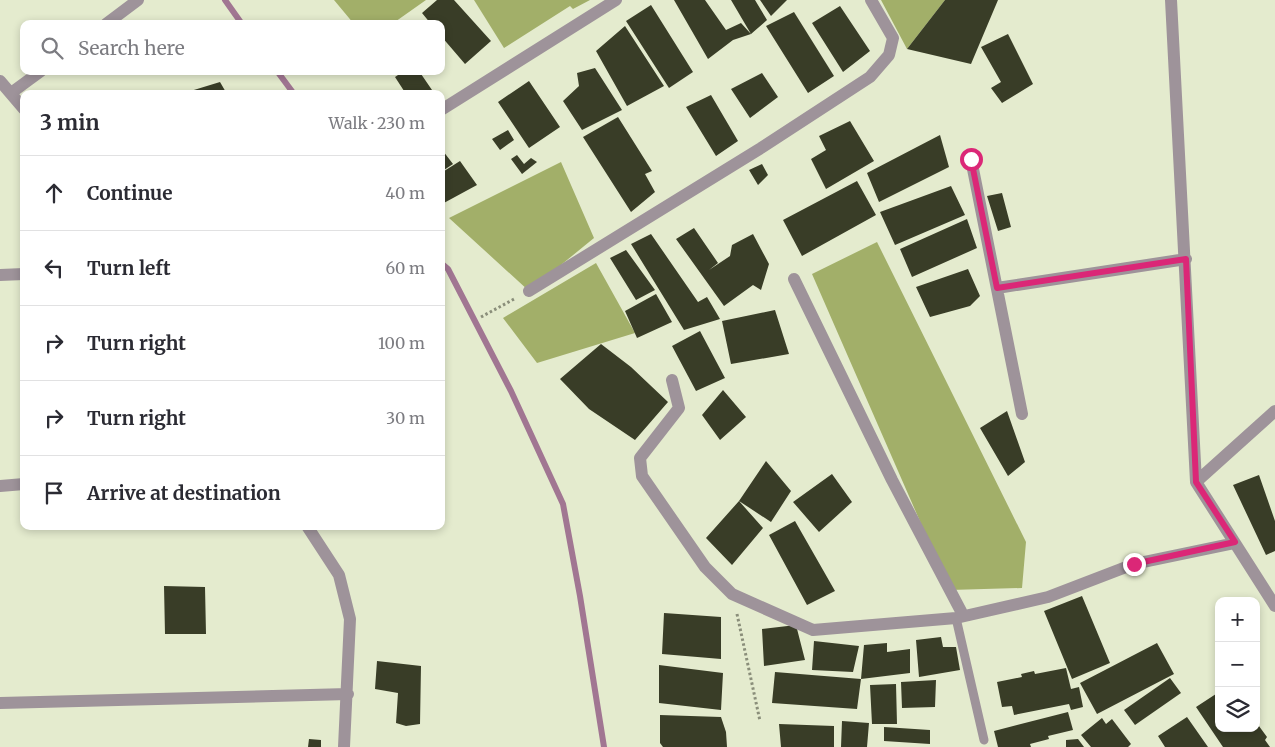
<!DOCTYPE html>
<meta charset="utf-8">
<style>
:root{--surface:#fff;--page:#f7f7f7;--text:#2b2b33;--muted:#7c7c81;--line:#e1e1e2}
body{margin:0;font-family:Merriweather,serif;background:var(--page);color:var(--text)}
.controls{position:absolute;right:15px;bottom:15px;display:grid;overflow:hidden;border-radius:10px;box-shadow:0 2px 8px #0003}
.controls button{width:45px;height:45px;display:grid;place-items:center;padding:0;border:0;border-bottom:1px solid var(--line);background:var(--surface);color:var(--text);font:25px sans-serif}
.stop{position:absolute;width:15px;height:15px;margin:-11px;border:4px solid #db2777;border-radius:50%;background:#fff}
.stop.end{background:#db2777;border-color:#fff;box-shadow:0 1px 5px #0008}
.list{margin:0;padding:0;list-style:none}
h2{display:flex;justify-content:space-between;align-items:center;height:65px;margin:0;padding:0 20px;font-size:21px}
h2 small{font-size:16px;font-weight:400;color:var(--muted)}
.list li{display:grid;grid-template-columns:32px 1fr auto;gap:15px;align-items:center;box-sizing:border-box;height:75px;padding:0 20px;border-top:1px solid var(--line)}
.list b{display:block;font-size:19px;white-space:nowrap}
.list em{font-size:16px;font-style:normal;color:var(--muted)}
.icon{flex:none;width:28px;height:28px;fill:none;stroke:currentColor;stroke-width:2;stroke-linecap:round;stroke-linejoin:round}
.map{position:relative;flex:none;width:1275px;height:747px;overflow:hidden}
.search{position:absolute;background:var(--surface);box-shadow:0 2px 8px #0003;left:20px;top:20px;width:425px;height:55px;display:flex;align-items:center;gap:12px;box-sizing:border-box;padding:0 18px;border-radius:10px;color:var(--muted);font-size:19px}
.panel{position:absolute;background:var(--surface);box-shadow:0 2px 8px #0003;left:20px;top:90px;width:425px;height:440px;border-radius:10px}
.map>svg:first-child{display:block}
.forest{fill:#a2af69}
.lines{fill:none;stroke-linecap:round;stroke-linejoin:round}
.stream{stroke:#a17692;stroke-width:6}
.building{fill:#393d27}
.path{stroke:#8a8e7a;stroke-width:3;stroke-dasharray:2.5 2.5;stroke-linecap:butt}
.service{stroke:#9e939a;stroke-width:9}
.minor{stroke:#9e939a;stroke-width:12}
.route{stroke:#db2777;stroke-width:6}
</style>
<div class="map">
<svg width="1275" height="747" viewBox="0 0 1275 747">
<rect width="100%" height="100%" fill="#e4ebce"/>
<path class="forest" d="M334 0H426L392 24H354Z
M474 0H590L573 9 570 6 504 48Z
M881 0H945L907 49Z
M561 162 594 238 529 291 449 218Z
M877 242 1026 542 1022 588 950 590 812 274Z
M596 263 635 333 537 363 503 318Z"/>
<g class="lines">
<path class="stream" d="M225 0 242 24
M277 71 294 94
M441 263 448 269 511 391 563 504 580 596 604 747"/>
</g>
<path class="building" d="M437 0H454L491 41 465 64 441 36V24H431L422 13Z
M674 0H705L726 30 741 23 751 34 733 40 708 59Z
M731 0H755L767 20 751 34Z
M760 0H787L771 16Z
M945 0H998L971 64 907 49Z
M651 5 693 72 669 88 626 21Z
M840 6 870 51 843 72 812 23Z
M794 12 834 76 808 93 766 26Z
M625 26 664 86 627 106 596 51Z
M1008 34 1033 84 1002 103 991 88 1001 82 981 47Z
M595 68 622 110 582 130 563 101 579 86 577 73Z
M404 71H419L432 90 427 94H406L395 77Z
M762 73 778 97 750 118 731 89Z
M529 81 560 127 529 148 498 102Z
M220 82 227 94H184V93Z
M711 95 738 141 716 156 686 107Z
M618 117 652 171 645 174 655 192 631 212 583 137Z
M850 121 874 161 826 189 811 159 826 150 819 136Z
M508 130 514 140 500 150 492 139Z
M940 135 949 167 879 202 867 173Z
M443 151 453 164 441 172V152Z
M517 155 524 164 531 158 537 162 522 174 511 159Z
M460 161 477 185 442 204 441 173Z
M762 164 768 175 758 185 749 170Z
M857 181 876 215 802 256 783 220Z
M951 186 965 215 895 245 880 212Z
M1002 193 1011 227 998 231 987 196Z
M967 219 977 248 912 277 900 249Z
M694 228 718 263 709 270 730 256 732 245 753 234 769 264 761 290 753 285 724 306 676 239Z
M651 234 698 302 707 297 720 319 684 330 631 244Z
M626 250 655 290 636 300 610 258Z
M968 269 980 296 970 306 930 317 916 287Z
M656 294 672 322 637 338 625 311Z
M775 310 789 354 731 364 722 321Z
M700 331 725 378 696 391 672 346Z
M601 344 631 367 668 402 635 440 589 409 560 379Z
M723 390 746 417 720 440 702 415Z
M1007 411 1025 462 1008 476 980 428Z
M766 461 791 491 771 522 739 501 763 528 732 565 706 538 739 501Z
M832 474 852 502 819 532 793 502Z
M1259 475 1275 521V551L1266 555 1233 485Z
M795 521 835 591 807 605 769 535Z
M164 586 205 587 206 634H165Z
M1082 596 1110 663 1072 679 1044 611Z
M664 613 721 617V659L662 654Z
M796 625 805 660 764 666 762 629Z
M941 637 943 647H956L960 670 919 677 916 640Z
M814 641 859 646 853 672 812 670Z
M887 643V652L910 649V673L861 679 864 645Z
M1157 643 1174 674 1097 714 1080 683Z
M377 661 421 666 420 724 406 726 396 723 398 693 375 689Z
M659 665 723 673 721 710 659 703Z
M1066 668 1071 689 1079 687 1083 707 1071 710 1069 704 1014 715 1012 706 1002 707 997 682 1022 677 1021 674 1034 671 1035 674Z
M775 672 861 679 857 709 772 703Z
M1170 678 1181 693 1135 725 1124 710Z
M936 680 935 707 902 708 901 682Z
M896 684 897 724H872L870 685Z
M1219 692V728H1256V722L1267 737 1265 740 1270 747H1223L1196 707Z
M1068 712 1073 730 1048 736 1049 739 1030 744 1031 747H998L994 731Z
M660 715 721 717 726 732 727 747H663L660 743Z
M1187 717 1208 747H1165L1158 736Z
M1102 718 1106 724 1112 719 1131 744 1128 747H1091L1081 735Z
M842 721 869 723 867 747H841Z
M779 724 834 726V747H781Z
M884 727 930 730V744L884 741Z
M309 739 321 740V747H308Z
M1078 739 1084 747H1066V740Z"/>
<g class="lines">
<path class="path" d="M481 317 516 298
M737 614 760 721"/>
<path class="service" d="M956 618 984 740"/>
<path class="minor" d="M1171 0 1196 482 1275 606
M106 24 138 0
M0 81 24 109
M11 93 41 71
M441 110 616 0
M971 159 1022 414
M0 275 24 274
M794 279 892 480 963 615
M997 288 1186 259
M529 291 761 148 870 77 889 55 893 38 871 0
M672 380 679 408 640 458 642 476 705 567 732 594 813 630 956 618 1048 597 1134 564 1235 543
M1196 482 1275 411
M0 486 24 484
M307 526 339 575 350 619 344 747
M0 703 348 694"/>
</g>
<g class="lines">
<path class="route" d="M971 159 997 288 1186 259 1196 482 1235 542 1134 564"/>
</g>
</svg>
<div class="controls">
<button>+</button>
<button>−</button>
<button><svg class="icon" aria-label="layers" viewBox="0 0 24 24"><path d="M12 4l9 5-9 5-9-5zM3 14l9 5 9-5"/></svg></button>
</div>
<div class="stop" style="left:971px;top:159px"></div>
<div class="stop end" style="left:1134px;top:564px"></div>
<div class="search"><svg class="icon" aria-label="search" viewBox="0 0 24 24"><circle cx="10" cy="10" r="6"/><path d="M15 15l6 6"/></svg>Search here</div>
<section class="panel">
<h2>3 min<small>Walk · 230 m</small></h2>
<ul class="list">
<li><svg class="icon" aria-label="ahead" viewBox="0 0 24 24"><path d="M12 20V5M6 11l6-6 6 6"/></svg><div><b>Continue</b></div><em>40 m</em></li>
<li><svg class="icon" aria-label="left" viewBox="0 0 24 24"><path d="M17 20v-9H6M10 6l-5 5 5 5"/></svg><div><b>Turn left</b></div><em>60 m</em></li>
<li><svg class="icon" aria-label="right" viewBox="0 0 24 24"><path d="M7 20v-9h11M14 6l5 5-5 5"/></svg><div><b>Turn right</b></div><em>100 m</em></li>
<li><svg class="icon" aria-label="right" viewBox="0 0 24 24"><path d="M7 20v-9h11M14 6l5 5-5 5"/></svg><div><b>Turn right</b></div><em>30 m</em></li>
<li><svg class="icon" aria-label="arrive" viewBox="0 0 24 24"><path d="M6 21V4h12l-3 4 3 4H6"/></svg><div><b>Arrive at destination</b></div></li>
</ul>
</section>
</div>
